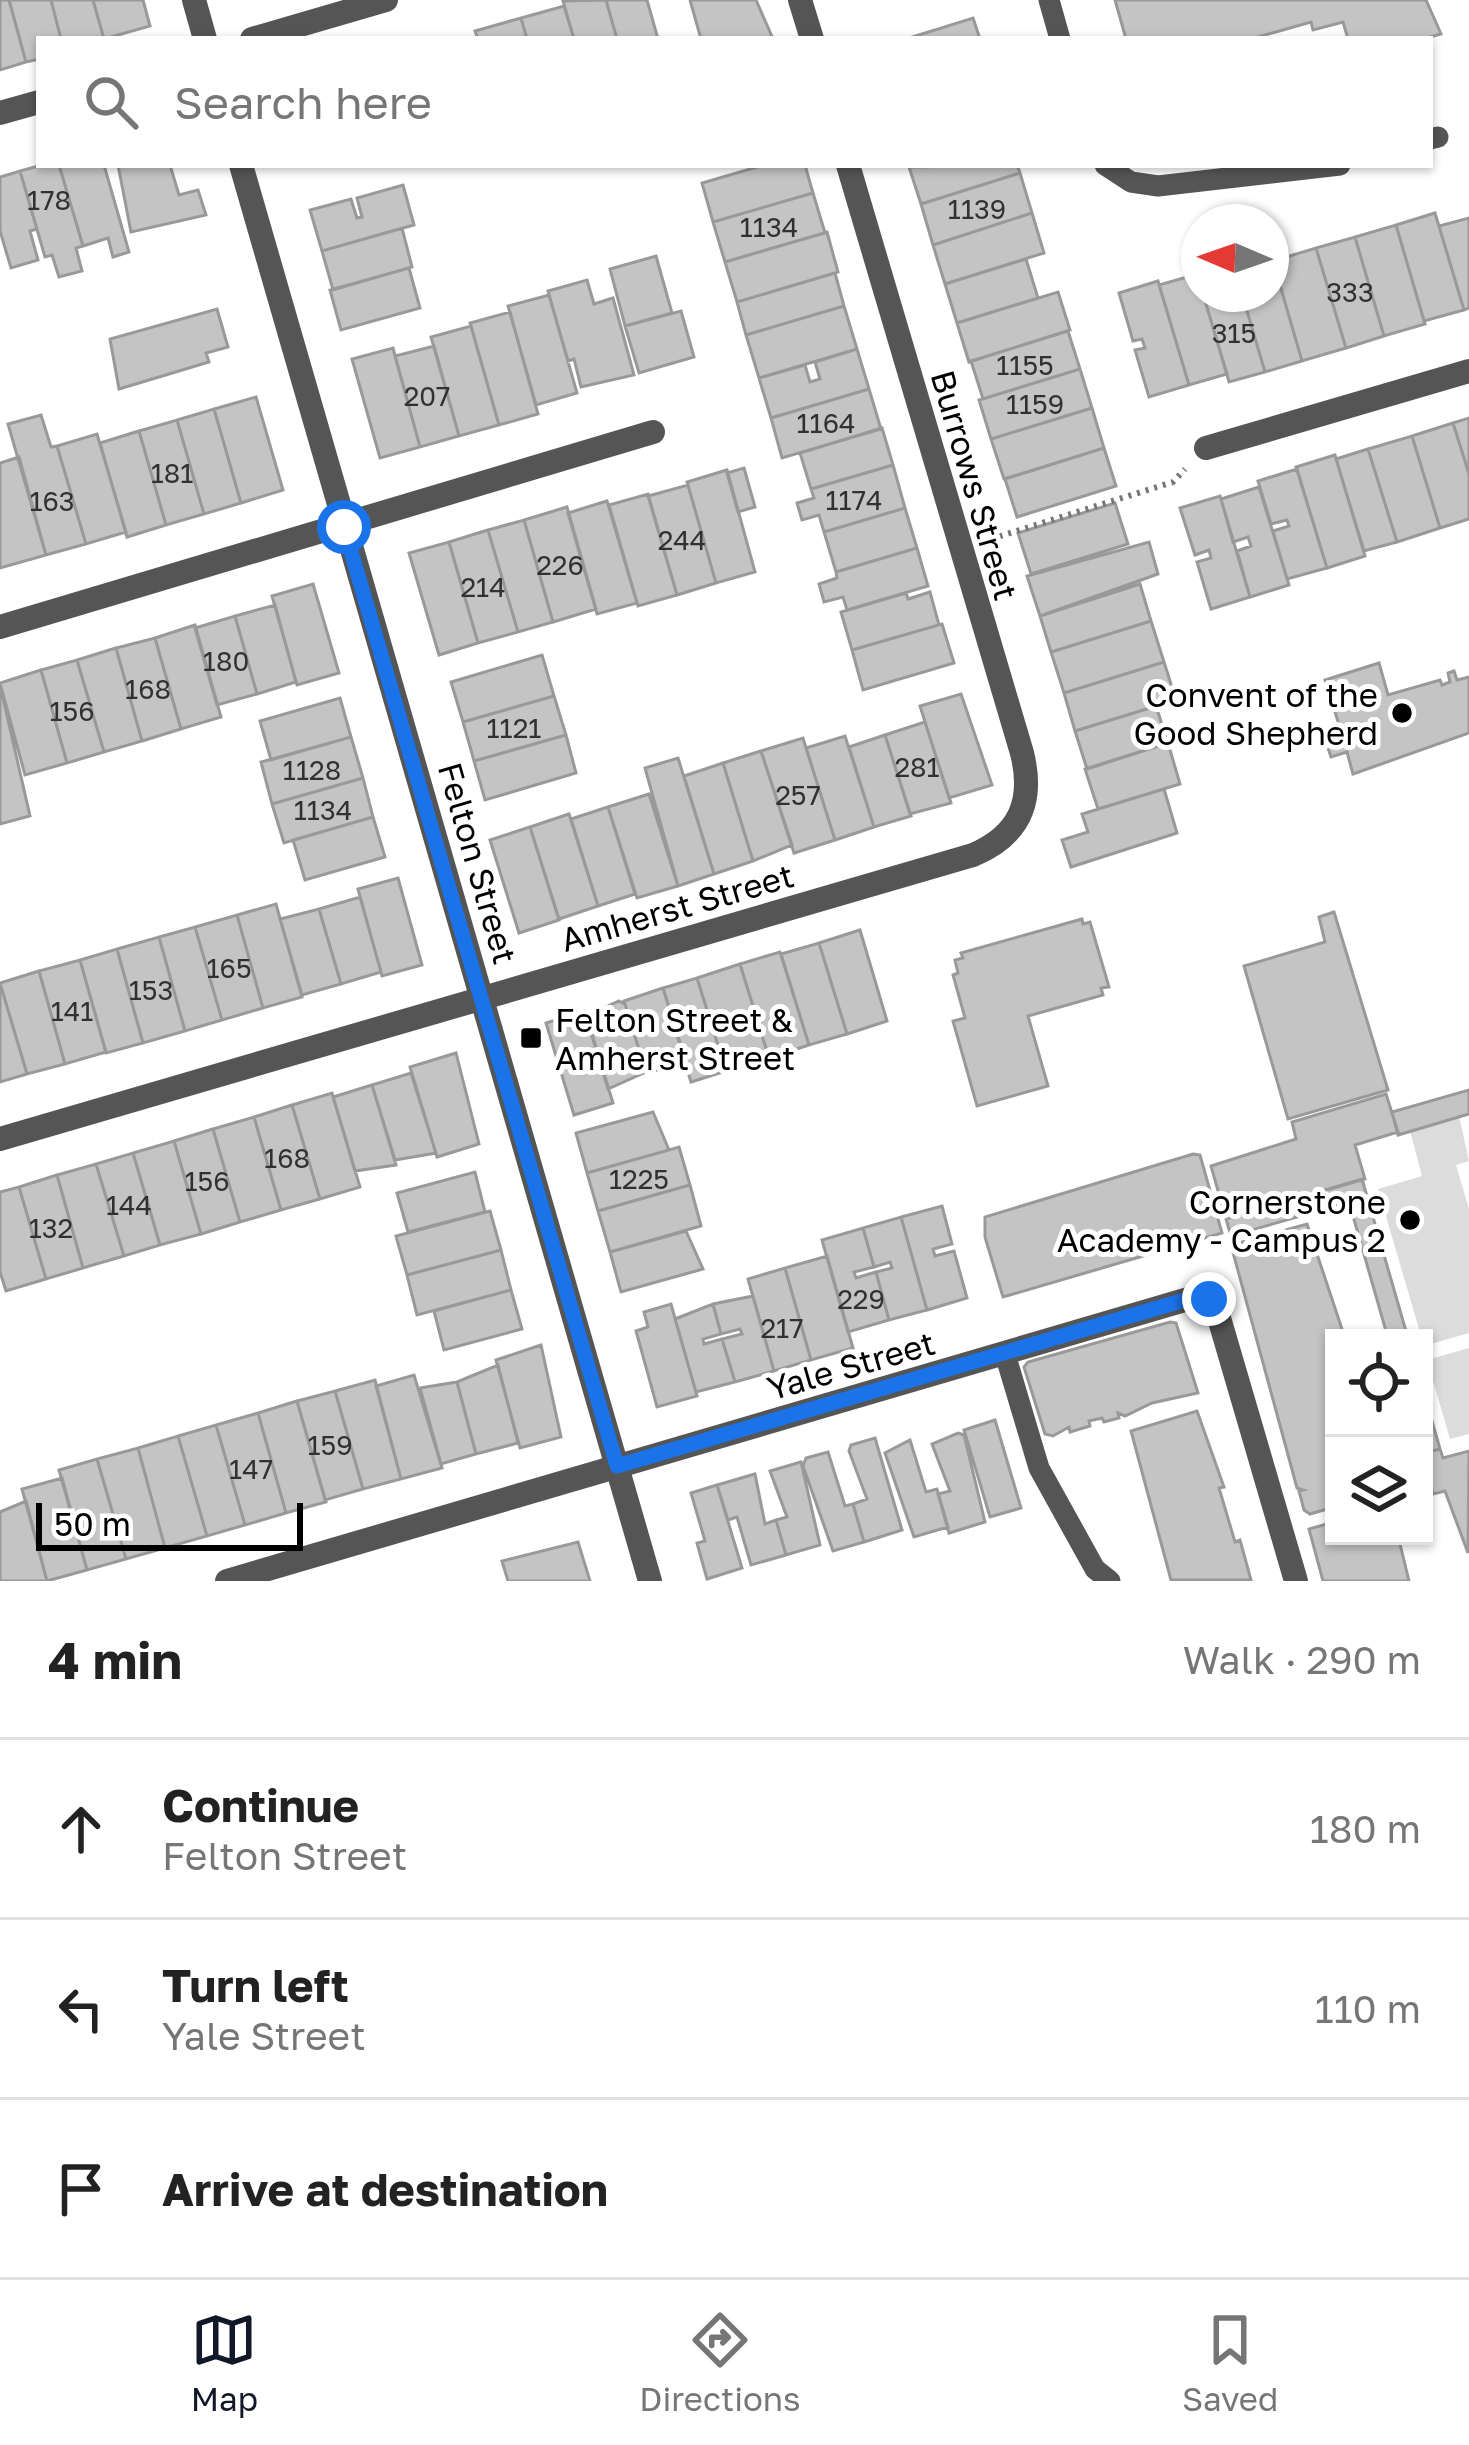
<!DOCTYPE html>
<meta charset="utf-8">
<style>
:root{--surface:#fff;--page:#f6f6f6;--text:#222;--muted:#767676;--line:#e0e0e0;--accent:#111827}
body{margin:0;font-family:"Golos Text",sans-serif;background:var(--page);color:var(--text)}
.controls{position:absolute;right:36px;bottom:36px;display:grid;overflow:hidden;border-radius:0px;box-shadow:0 3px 9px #0004}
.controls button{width:108px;height:108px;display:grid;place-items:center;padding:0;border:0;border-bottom:3px solid var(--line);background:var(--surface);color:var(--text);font:60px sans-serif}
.compass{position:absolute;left:1181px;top:204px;width:108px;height:108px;border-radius:50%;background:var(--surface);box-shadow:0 3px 9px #0004;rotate:272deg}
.scale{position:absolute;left:36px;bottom:30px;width:267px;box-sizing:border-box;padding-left:12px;border:6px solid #000;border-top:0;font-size:33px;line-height:42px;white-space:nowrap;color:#000;-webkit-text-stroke:9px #fff;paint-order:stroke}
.stop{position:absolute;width:36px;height:36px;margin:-27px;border:9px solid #1a73e8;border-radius:50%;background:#fff}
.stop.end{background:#1a73e8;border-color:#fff;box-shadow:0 3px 12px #0008}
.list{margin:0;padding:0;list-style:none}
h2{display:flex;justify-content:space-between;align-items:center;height:156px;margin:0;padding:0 48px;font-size:51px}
h2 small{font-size:39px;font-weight:400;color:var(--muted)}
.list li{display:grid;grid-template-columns:78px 1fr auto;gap:36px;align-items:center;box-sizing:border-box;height:180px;padding:0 48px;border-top:3px solid var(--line)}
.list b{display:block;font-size:45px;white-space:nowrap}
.list p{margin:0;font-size:39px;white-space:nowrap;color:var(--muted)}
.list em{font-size:39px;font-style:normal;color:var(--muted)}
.icon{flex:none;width:66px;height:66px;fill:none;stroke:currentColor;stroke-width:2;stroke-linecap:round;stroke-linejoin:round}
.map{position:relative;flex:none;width:1469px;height:1581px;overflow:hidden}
.search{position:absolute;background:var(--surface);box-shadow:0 3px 9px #0004;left:36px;right:36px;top:36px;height:132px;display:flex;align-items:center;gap:30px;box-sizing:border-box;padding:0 42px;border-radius:0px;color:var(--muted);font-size:45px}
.sheet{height:696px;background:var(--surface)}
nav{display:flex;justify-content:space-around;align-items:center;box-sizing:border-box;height:168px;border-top:3px solid var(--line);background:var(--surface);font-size:33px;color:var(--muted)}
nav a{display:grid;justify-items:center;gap:6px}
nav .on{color:var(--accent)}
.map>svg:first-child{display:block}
.green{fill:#dcdcdc}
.building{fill:#c4c4c4;stroke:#999;stroke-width:3}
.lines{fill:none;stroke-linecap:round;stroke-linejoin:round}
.path{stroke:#777;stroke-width:6;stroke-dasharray:3 6;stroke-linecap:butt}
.service{stroke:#555;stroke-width:21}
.minor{stroke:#555;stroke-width:24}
.route{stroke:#1a73e8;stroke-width:15}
.poi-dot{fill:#000;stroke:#fff;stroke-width:4.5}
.labels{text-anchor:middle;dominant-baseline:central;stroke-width:10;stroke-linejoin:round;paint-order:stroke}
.number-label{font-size:27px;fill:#313131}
.street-label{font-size:33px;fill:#000;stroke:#fff}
.poi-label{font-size:33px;fill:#000;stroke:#fff;text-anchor:end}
</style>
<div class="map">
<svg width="1469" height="1581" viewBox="0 0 1469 1581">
<rect width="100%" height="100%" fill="#fff"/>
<path class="green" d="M1459 1116 1469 1161 1456 1165 1469 1209V1333L1424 1346 1378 1189 1422 1176 1410 1131Z
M1469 1348V1434L1450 1439 1427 1360Z"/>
<path class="building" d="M0 0H9L26 62 0 70Z
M9 0H51L61 39H39V59L26 62Z
M51 0H93L104 39H61Z
M93 0H143L150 26 104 39Z
M606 0H647L658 39H617Z
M606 0 617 39H574L563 1Z
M690 0H756L773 39H701Z
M1115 0H1426L1441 34 1423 39H1348L1343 22 1313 30 1311 22 1251 39H1126Z
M564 6 574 39H527L521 18Z
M521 18 527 39H478L475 31Z
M973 18 980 39H906Z
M42 165H59L83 246 76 248 82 271 59 277 52 255 45 257 20 171Z
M59 165H104L129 252 113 257 108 238 83 246Z
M118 165H170L179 195 198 190 206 215 131 232Z
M764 165H805L813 193 713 222 702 183Z
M1017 165 1020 173 921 204 909 167Z
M20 171 37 229 30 231 38 260 11 268 0 231V177Z
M1020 173 1032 213 933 245 921 204Z
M403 185 414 225 322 251 310 210 351 199 357 218 362 217 357 198Z
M813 193 825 233 725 262 713 222Z
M1032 213 1044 253 945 284 933 245Z
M1435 213 1464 310 1424 321 1396 225Z
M1469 218V308L1464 310 1439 226Z
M1396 225 1425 324 1384 336 1355 237Z
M402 228 412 267 333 290 322 251Z
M827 232 838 272 737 302 725 262Z
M1355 237 1384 336 1346 348 1316 248Z
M1316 248 1346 348 1302 361 1273 261Z
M656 256 672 313 625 326 610 269Z
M1026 259 1038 298 957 323 945 284Z
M1273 261 1302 361 1265 372 1242 294H1271Z
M409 268 420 308 341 330 330 290Z
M835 273 844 306 746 335 737 302Z
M1197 274 1227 374 1189 385 1159 285Z
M587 280 594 304 613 298 634 375 581 387 574 359 568 361 548 291Z
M1158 281 1189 385 1149 397 1135 350 1145 348 1142 339 1133 341 1119 293Z
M1058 292 1070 330 969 362 957 323Z
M1203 294H1242L1265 372 1229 382Z
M549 295 577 393 536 405 508 306Z
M844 306 857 349 759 378 746 335Z
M217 309 228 347 206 353 209 362 119 389 110 339Z
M681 311 694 357 639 373 625 326Z
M510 312 538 414 499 425 470 323Z
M471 326 499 425 459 436 431 337Z
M1068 331 1080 369 983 399 971 361Z
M434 346 459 436 420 447 395 356Z
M393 348 420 447 380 458 352 359Z
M857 349 869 389 771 418 759 378 805 365 810 382 820 379 815 362Z
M1080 369 1092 408 991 439 979 400Z
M869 389 881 429 782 458 771 418Z
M256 397 283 490 241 503 214 409Z
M1092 408 1104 448 1004 479 991 439Z
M214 409 241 503 204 514 177 420Z
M41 415 51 447 57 446 86 544 46 555 8 424Z
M1469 418V474L1453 423Z
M177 420 204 514 166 525 139 431Z
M1453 423 1469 474V519L1440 528 1412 436Z
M882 428 893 465 811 489 800 453Z
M139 431 166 525 127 537 100 443Z
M97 434 126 532 86 544 57 446Z
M1412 436 1440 528 1397 542 1368 449Z
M1104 448 1116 486 1017 517 1005 479Z
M1368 449 1397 542 1364 551 1336 459Z
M1335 455 1365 556 1327 568 1296 467Z
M19 457 46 555 0 568V463Z
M893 465 905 508 824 532 819 515 802 520 797 503 814 498 811 489Z
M744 468 755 507 738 512 727 473Z
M1297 469 1327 568 1287 579 1273 531 1289 526 1287 520 1271 524 1258 481Z
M727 470 755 572 716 583 687 482Z
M688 485 716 583 677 595 648 496Z
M1259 487 1289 585 1250 597 1237 551 1251 546 1248 537 1233 542 1221 499Z
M648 494 677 595 638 606 609 505Z
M1220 496 1250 597 1211 609 1197 562 1211 558 1209 550 1195 555 1180 508Z
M607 501 637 603 597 614 568 513Z
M1115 503 1128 544 1031 574 1018 533Z
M567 507 596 609 553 622 524 520Z
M905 508 917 548 836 572 824 532Z
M524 520 553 622 518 632 488 530Z
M488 530 518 632 478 643 449 542Z
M449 542 478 643 439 655 409 553Z
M1149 542 1158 574 1040 616 1027 576Z
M917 548 928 586 847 610 843 597 824 602 819 584 837 578 836 572Z
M313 584 339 673 297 685 272 596Z
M1140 584 1151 621 1051 652 1040 616Z
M930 592 939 625 852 650 841 612 906 593 908 599Z
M275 605 296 682 257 694 235 616Z
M235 616 257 694 217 705 195 628Z
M1151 621 1164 662 1064 693 1051 652Z
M942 624 954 663 863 690 852 650Z
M195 625 221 717 181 729 155 638Z
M155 638 181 729 142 741 116 648Z
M116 648 142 741 104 752 77 660Z
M542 655 554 696 463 722 451 682Z
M77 660 104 752 67 763 41 670Z
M1164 662 1176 700 1075 731 1064 693Z
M1379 663 1388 695 1440 680 1442 685 1450 682 1448 673 1454 671 1457 680 1469 677V733L1353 774 1347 752 1331 757 1324 736 1341 731 1325 680Z
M41 670 67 763 25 775 0 683Z
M0 685 30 816 0 824Z
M961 694 992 785 949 798 920 706Z
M554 696 566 735 474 761 463 722Z
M340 698 351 737 271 760 260 721Z
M1156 706 1168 743 1087 769 1075 731Z
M925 722 951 803 910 814 885 735Z
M566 735 576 773 485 800 474 761Z
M885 735 911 816 874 827 849 747Z
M845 736 874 827 835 840 806 748Z
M351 737 363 778 272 804 261 762Z
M803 738 835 840 794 853 761 751Z
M1168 743 1180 784 1098 809 1085 769Z
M761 751 792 845 753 861 723 763Z
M678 758 714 874 678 886 645 768Z
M723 763 753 861 714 874 684 776Z
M363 778 373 817 284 843 272 804Z
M1164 789 1177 833 1071 867 1062 840 1088 832 1082 814Z
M649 794 678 886 637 898 608 807Z
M608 807 635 894 598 906 571 819Z
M569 814 598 906 559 919 530 827Z
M373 817 385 857 305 880 293 840Z
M530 827 559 920 519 933 490 840Z
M398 878 422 965 382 976 358 889Z
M360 897 381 972 341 984 319 909Z
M276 904 302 997 263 1008 237 915Z
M319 909 341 984 302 995 280 919Z
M1334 912 1388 1090 1288 1119 1244 966 1325 942 1319 917Z
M237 915 263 1008 222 1020 195 927Z
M1082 919 1083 924 1090 922 1109 987 1101 988 1103 995 1028 1016 1048 1086 977 1106 953 1021 965 1018 953 975 958 973 955 960 963 958 961 953Z
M195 927 222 1020 185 1031 159 937Z
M860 930 887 1021 847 1034 819 943Z
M159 937 185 1031 143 1043 117 949Z
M819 943 847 1034 809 1045 781 954Z
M117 949 143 1043 106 1053 80 960Z
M780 952 809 1045 769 1058 740 964Z
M80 960 106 1052 65 1064 39 971Z
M740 964 769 1058 726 1071 697 978Z
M39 971 65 1064 27 1074 0 983Z
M697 978 726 1071 691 1082 663 988Z
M0 983 27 1074 0 1082Z
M663 988 687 1065 646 1072 624 1001Z
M619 1001 625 1004 646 1072 608 1089 586 1016Z
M585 1011 613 1103 574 1115 546 1023Z
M456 1053 479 1144 437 1157 410 1067Z
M411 1073 436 1153 395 1160 372 1085Z
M372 1085 396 1165 355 1171 333 1097Z
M1469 1090V1114L1398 1135 1392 1112Z
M332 1093 360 1187 320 1199 292 1105Z
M1386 1094 1398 1132 1355 1145 1365 1179 1226 1219 1211 1166 1296 1139 1292 1122Z
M292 1105 320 1199 281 1210 254 1117Z
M653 1112 669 1150 587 1173 576 1133Z
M254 1117 281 1210 240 1222 213 1129Z
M213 1129 240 1222 201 1234 174 1141Z
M174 1141 201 1234 160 1245 133 1153Z
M679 1147 690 1185 598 1211 587 1173Z
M133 1153 160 1245 124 1256 96 1164Z
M1193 1154 1200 1155 1222 1233 1003 1297 985 1237V1217Z
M96 1164 124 1256 83 1268 57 1175Z
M475 1172 485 1212 408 1232 397 1193Z
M57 1175 83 1268 46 1279 19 1187Z
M1362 1179 1408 1338H1388L1349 1202 1231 1236 1226 1219Z
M690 1185 701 1226 610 1252 598 1211Z
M19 1187 46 1279 6 1291 0 1272V1192Z
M942 1206 952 1244 933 1249 935 1256 954 1251 967 1298 927 1310 901 1217Z
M490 1211 501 1250 407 1275 396 1236Z
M901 1217 927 1310 889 1320 876 1272 892 1268 890 1262 874 1267 863 1228Z
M1307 1224 1345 1338H1334V1507L1310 1514 1304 1510 1299 1491 1303 1490 1297 1488 1231 1245Z
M863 1228 874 1267 854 1272 856 1278 876 1272 889 1320 848 1332 822 1240Z
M686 1231 703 1269 621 1292 610 1252Z
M501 1250 511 1290 417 1315 407 1275Z
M827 1256 853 1348 811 1360 785 1268Z
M785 1268 811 1360 774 1371 748 1279Z
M511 1290 522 1329 444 1350 434 1311Z
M753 1296 774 1371 735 1382 722 1339 742 1334 740 1329 721 1334 713 1304Z
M671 1304 697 1396 657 1407 636 1331 648 1327 644 1312Z
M713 1304 721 1334 703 1339 704 1344 722 1339 735 1382 696 1392 675 1319Z
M1170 1322 1176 1323 1198 1393 1152 1403 1125 1416 1118 1413 1119 1418 1104 1422 1102 1418 1089 1421 1090 1426 1070 1432 1069 1427 1053 1436 1045 1434 1024 1367 1028 1362Z
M541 1345 561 1437 520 1448 496 1360Z
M498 1365 518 1443 476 1454 457 1382Z
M414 1375 442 1468 401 1479 376 1386Z
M375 1380 401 1479 363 1489 335 1391Z
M457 1382 476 1454 441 1464 420 1388Z
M335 1391 363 1489 325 1500 297 1401Z
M1424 1393 1440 1449 1424 1453Z
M297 1401 326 1502 286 1513 258 1413Z
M1197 1411 1224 1487 1219 1488 1235 1542 1240 1540 1251 1580H1171L1131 1431Z
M258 1413 286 1513 245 1525 216 1425Z
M995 1420 1021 1508 990 1517 964 1430Z
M216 1425 245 1525 207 1536 178 1436Z
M958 1433 964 1435 985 1522 949 1533 938 1494 950 1491 932 1444Z
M178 1436 207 1536 165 1548 138 1448Z
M875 1438 902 1530 864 1542 853 1504 867 1499 849 1451 851 1445Z
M910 1440 926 1492 937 1489 948 1527 914 1537 885 1453Z
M138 1448 165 1548 126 1559 97 1459Z
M1440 1449 1443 1458 1469 1451 1468 1553 1445 1491 1433 1494 1424 1462V1453Z
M828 1452 845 1506 853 1504 864 1542 833 1551 803 1466 806 1458Z
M97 1459 126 1559 87 1570 59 1470Z
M801 1462 820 1545 786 1555 776 1520 787 1517 770 1471Z
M755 1474 765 1524 776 1520 786 1555 751 1565 737 1517 728 1520 717 1485Z
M62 1478 87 1570 47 1581 22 1489Z
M717 1485 742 1568 707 1579 697 1543 705 1541 691 1493Z
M26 1501 47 1581H0V1512Z
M1334 1522V1536H1398L1409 1581H1323L1309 1529Z
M578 1542 590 1581H508L502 1561Z"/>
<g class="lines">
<path class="path" d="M991 539 1173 482 1185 469"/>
<path class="service" d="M1049 0 1060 39
M1430 139 1438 137
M1105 165 1131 182 1158 186 1340 165
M1005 1354 1039 1468 1095 1569 1110 1581"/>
<path class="minor" d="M194 0 205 39
M800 0 812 39
M252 39 386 0
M0 113 39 102
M241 165 650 1581
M1206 448 1469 371
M0 627 653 432
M0 1139 973 855C1020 835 1034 801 1022 753L848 165
M227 1581 1195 1297 1209 1299 1217 1311 1296 1581"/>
</g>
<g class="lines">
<path class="route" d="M344 527 617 1466 1195 1297 1209 1299"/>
</g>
<g class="poi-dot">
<circle cx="1402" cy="713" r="12"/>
<rect x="519" y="1026" width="24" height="24" rx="6"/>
<circle cx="1410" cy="1220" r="12"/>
</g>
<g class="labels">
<g class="number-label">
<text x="49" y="200">178</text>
<text x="977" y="209">1139</text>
<text x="769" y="227">1134</text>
<text x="1350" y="292">333</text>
<text x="1234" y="333">315</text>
<text x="1025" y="365">1155</text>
<text x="427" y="396">207</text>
<text x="1035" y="404">1159</text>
<text x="826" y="423">1164</text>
<text x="172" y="473">181</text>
<text x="854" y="500">1174</text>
<text x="52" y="501">163</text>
<text x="682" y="540">244</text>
<text x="560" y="565">226</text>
<text x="483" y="587">214</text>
<text x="226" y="661">180</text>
<text x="148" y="689">168</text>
<text x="72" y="711">156</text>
<text x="514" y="728">1121</text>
<text x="917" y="767">281</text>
<text x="312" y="770">1128</text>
<text x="798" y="795">257</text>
<text x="323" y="810">1134</text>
<text x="229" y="968">165</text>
<text x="151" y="990">153</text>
<text x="72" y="1011">141</text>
<text x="287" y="1158">168</text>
<text x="639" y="1179">1225</text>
<text x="207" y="1181">156</text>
<text x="129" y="1205">144</text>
<text x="51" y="1228">132</text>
<text x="861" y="1299">229</text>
<text x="782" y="1328">217</text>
<text x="330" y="1445">159</text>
<text x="251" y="1469">147</text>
</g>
<g class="street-label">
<text transform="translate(975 485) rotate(74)">Burrows Street</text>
<text transform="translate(478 863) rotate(74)">Felton Street</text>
<text transform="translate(677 907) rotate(-16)">Amherst Street</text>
<text transform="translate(851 1365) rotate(-16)">Yale Street</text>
</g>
<g class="poi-label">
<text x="1378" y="694">Convent of the<tspan x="1378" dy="38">Good Shepherd</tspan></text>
<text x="555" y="1019" text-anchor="start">Felton Street &amp;<tspan x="555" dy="38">Amherst Street</tspan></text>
<text x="1386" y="1201">Cornerstone<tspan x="1386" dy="38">Academy - Campus 2</tspan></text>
</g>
</g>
</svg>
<div class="controls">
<button><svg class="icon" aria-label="locate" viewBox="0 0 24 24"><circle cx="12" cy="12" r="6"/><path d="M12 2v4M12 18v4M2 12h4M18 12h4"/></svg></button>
<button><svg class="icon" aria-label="layers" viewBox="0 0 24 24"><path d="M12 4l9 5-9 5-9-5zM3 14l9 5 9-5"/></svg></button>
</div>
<svg class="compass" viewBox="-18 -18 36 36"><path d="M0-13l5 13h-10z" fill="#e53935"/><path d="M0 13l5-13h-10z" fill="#767676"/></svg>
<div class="scale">50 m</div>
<div class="stop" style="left:344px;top:527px"></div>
<div class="stop end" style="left:1209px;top:1299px"></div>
<div class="search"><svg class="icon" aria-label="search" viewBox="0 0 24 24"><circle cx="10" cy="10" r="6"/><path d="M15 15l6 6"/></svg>Search here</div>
</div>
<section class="sheet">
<h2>4 min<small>Walk · 290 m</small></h2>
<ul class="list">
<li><svg class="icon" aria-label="ahead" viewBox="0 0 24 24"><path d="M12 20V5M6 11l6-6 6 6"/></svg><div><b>Continue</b><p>Felton Street</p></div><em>180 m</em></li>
<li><svg class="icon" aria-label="left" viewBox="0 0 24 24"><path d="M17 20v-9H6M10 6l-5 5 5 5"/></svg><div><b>Turn left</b><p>Yale Street</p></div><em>110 m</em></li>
<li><svg class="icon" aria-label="arrive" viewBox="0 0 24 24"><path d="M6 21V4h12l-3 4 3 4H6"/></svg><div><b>Arrive at destination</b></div></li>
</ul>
</section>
<nav>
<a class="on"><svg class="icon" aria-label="map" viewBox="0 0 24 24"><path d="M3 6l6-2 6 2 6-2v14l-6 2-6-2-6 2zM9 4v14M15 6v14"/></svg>Map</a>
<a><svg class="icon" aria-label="directions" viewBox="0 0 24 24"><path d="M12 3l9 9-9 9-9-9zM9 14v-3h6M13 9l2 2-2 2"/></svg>Directions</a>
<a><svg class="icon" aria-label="saved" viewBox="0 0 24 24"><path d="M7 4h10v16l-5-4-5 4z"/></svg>Saved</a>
</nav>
